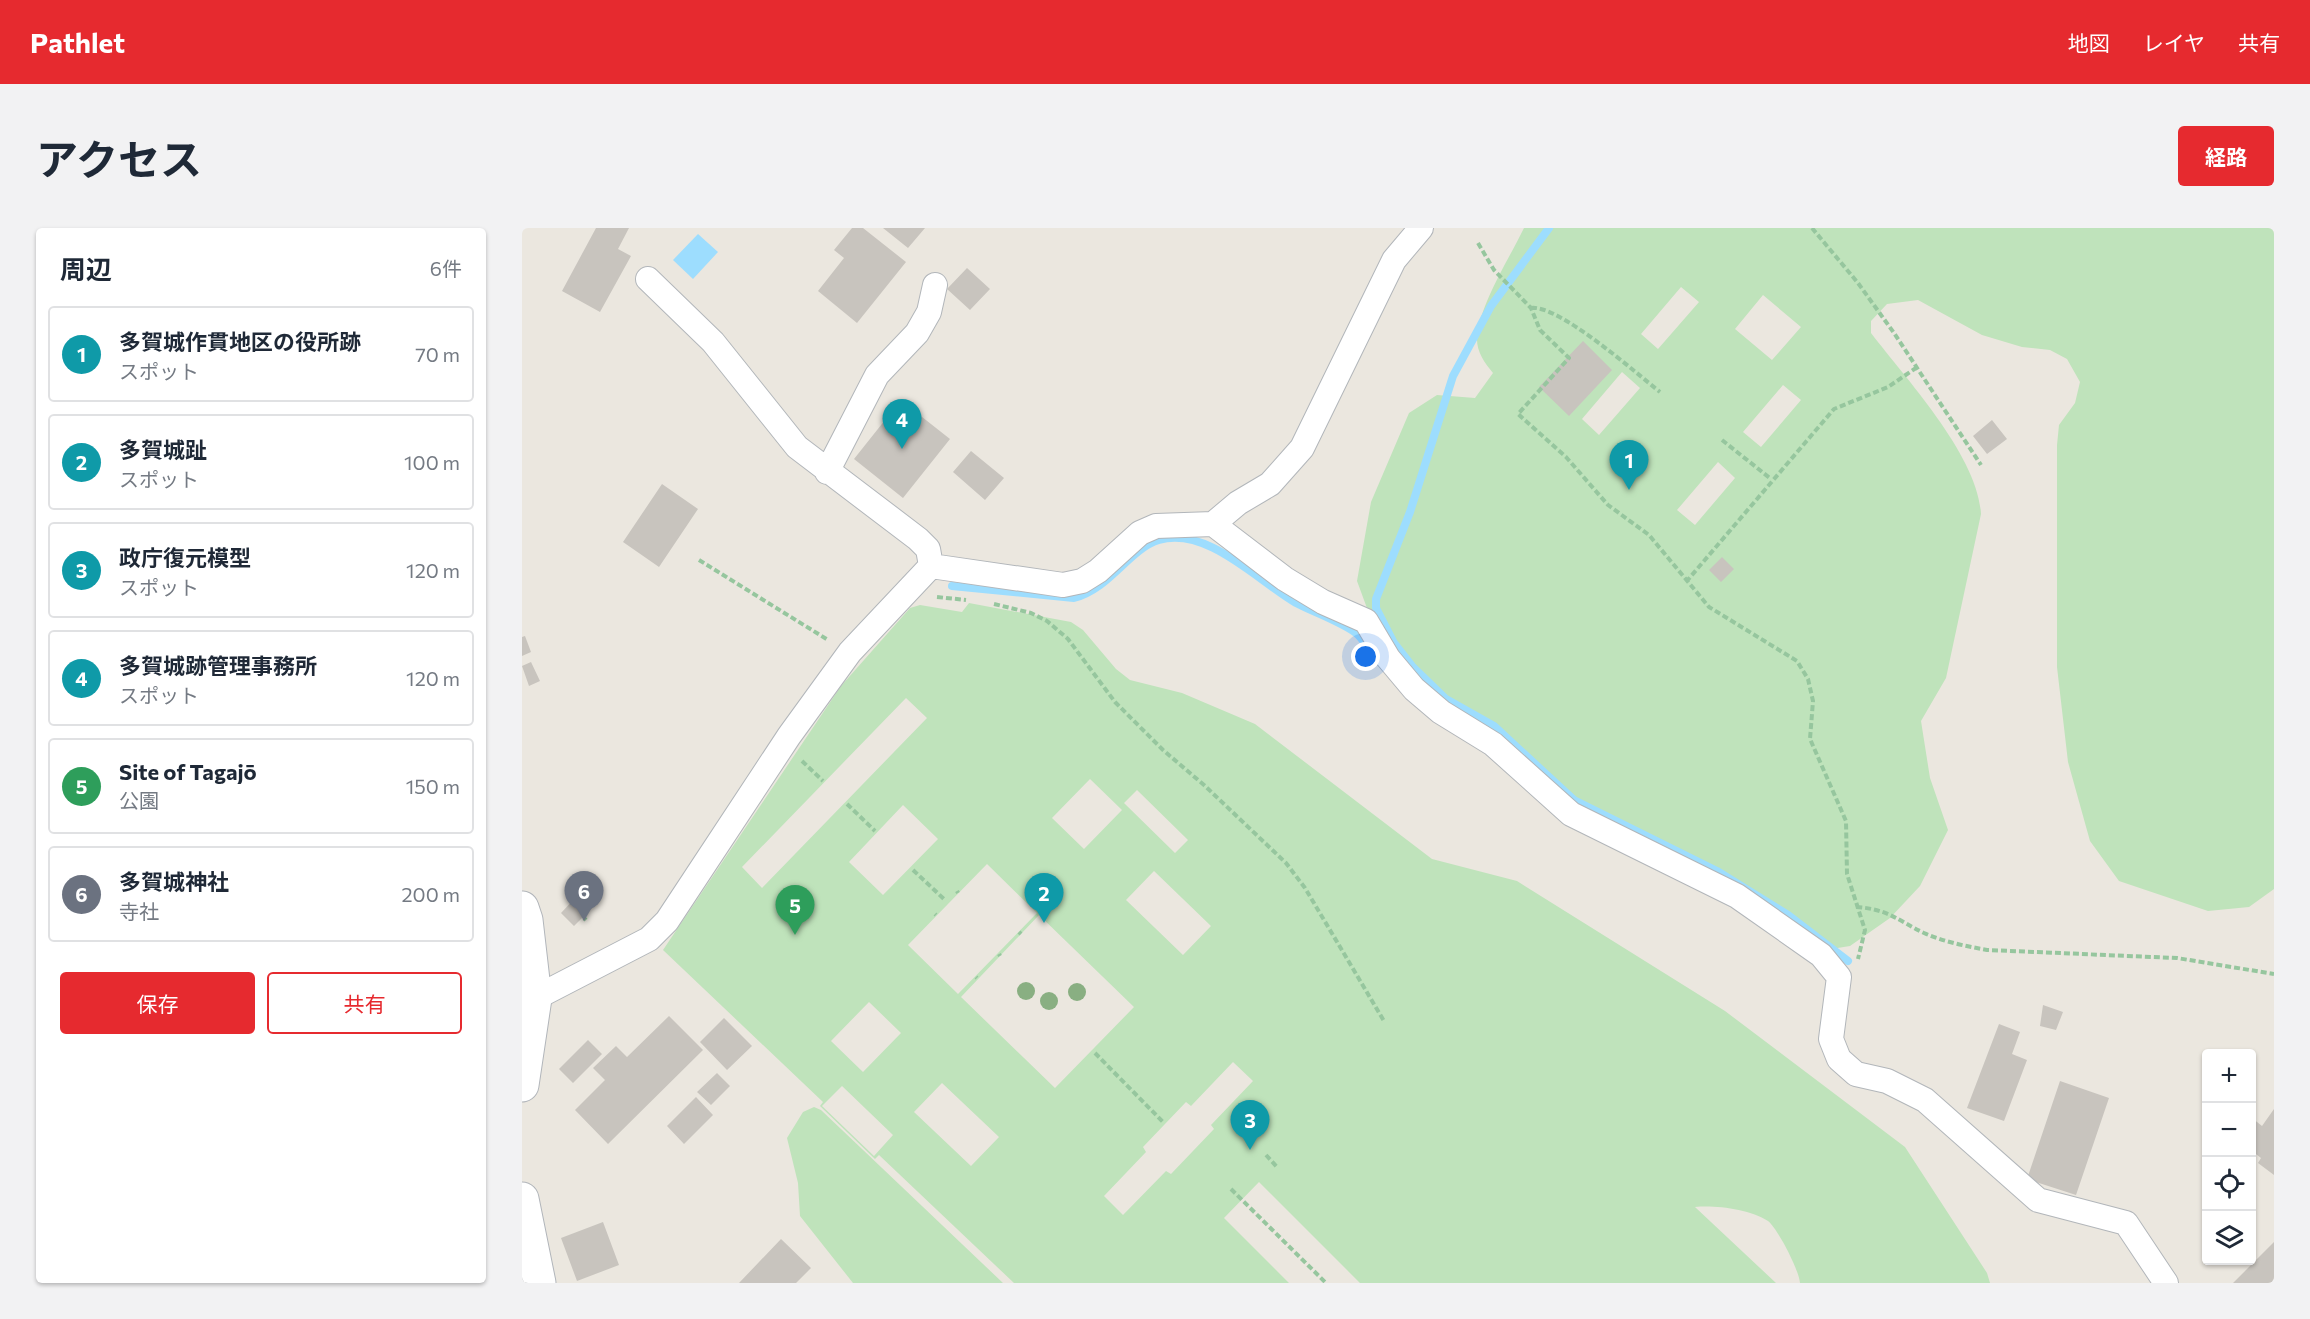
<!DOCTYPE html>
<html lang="ja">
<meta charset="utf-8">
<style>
:root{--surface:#fff;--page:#f2f2f3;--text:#1f2937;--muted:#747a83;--line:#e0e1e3;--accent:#e62a2f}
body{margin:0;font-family:Commissioner,"Noto Sans JP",sans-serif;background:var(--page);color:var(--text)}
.controls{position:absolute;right:18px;bottom:18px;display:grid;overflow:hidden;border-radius:6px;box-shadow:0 2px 4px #0004}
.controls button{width:54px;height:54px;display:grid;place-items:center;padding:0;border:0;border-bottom:2px solid var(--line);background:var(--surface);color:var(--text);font:30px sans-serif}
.you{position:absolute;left:844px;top:429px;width:21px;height:21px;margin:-15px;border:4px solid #fff;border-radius:50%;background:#1a73e8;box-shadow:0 0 0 9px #1a73e833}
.badge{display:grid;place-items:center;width:39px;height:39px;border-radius:50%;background:var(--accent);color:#fff;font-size:20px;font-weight:700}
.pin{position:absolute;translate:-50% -50px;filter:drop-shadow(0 2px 3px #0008)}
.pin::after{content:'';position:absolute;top:32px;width:21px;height:18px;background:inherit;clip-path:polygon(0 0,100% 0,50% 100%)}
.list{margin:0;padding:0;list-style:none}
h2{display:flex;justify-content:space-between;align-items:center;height:78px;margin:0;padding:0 24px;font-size:26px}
h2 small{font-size:20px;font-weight:400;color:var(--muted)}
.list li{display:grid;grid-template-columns:39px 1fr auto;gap:18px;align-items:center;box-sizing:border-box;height:96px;margin:0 12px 12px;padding:0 12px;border:2px solid var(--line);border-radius:6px}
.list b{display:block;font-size:22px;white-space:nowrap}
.list p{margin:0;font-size:20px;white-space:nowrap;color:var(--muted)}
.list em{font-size:20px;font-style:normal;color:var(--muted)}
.actions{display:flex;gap:12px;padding:18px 24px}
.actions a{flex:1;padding:14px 0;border:2px solid var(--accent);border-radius:6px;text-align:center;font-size:21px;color:var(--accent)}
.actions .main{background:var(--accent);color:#fff}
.icon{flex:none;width:33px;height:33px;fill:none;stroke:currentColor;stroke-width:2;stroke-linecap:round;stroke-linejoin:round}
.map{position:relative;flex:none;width:1752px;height:1055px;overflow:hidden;border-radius:6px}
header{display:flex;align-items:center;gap:36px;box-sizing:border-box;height:84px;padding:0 30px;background:var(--accent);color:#fff}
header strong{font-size:28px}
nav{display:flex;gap:33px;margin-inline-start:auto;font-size:21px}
.intro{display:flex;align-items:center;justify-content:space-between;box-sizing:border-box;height:144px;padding:0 36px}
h1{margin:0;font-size:42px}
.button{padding:15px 27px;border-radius:6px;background:var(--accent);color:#fff;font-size:21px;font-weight:700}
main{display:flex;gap:36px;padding:0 36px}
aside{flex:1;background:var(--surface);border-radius:6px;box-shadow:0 2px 4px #0004}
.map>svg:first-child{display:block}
.green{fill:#bfe3bb;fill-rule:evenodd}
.water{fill:#9dddfe}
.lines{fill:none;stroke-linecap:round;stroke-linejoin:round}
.stream{stroke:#9dddfe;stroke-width:8}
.building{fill:#c8c4be}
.street-casing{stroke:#b2b6ba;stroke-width:26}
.secondary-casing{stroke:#b1b5ba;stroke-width:35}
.path{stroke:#96c69e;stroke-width:4;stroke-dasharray:6 3;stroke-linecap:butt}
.street{stroke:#fff;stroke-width:24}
.secondary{stroke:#fff;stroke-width:33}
.tree{fill:#89af82}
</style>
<header>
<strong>Pathlet</strong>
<nav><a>地図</a><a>レイヤ</a><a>共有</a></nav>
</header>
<div class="intro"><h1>アクセス</h1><a class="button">経路</a></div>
<main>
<aside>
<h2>周辺<small>6件</small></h2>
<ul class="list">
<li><span class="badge" style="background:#0f9aa8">1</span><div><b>多賀城作貫地区の役所跡</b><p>スポット</p></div><em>70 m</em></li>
<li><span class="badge" style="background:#0f9aa8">2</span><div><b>多賀城趾</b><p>スポット</p></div><em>100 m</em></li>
<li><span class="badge" style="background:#0f9aa8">3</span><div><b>政庁復元模型</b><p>スポット</p></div><em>120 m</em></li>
<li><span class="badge" style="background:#0f9aa8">4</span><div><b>多賀城跡管理事務所</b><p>スポット</p></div><em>120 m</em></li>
<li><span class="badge" style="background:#2e9e5b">5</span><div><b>Site of Tagajō</b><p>公園</p></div><em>150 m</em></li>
<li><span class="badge" style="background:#6b7280">6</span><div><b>多賀城神社</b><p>寺社</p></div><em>200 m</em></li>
</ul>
<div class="actions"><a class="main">保存</a><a>共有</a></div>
</aside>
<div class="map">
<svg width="1752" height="1055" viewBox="0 0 1752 1055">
<rect width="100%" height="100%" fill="#ebe7df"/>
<path class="green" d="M1002 0H1752V661L1727 679 1686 683 1597 653 1568 613 1546 534 1535 439V217L1537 197 1553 175 1558 154 1545 131 1528 122 1500 119 1460 107 1396 72 1365 76 1349 93V105C1385 152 1456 228 1459 286L1424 450 1399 493 1408 550 1426 602 1398 658 1368 690 1328 718 1303 722 1059 585 907 463 849 391 835 353 849 274 887 185 915 167 953 170 971 145C962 134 954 123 955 108 959 74 987 31 1002 0ZM1159 59 1177 74 1136 121 1119 106ZM1241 67 1279 99 1250 132 1213 101ZM1100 144 1118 160 1077 207 1060 191ZM1261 157 1279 172 1239 219 1221 204ZM1196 234 1213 250 1173 297 1155 282Z
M447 375 549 394 561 402 594 441 608 452 660 465 733 496 910 631 995 653 1203 783 1383 919 1465 1045 1468 1055H1278C1277 1042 1256 1001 1246 993 1228 981 1193 977 1173 979L1254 1055H838L737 954 702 990 767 1055H492L357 927 353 931 298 878 301 874 141 722 319 458 388 380 398 377 440 384ZM384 470 405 490 240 660 220 639ZM568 551 600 582 562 621 530 590ZM615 562 666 612 653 625 602 575ZM381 577 416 611 361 667 327 634ZM465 636 515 685 436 766 386 717ZM632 643 689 698 661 727 604 672ZM517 687 612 779 533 860 439 769ZM347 774 379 805 341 844 309 813ZM711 834 731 853 689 897 692 901 649 946 644 943 601 987 582 968 624 924 621 919 664 874 669 878ZM420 855 477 909 449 938 392 884ZM320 858 371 907 352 928 300 878Z
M292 879 299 882 481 1055H331L278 988 276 955 265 910 281 884Z"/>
<path class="water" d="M176 6 196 24 171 51 151 32Z"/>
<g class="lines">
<path class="stream" d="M1027 0 969 78 931 148 888 284 854 371V380L872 415 890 438 924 471 972 498 1052 572 1195 643 1266 687 1326 733
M430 358 552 370C589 360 607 321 637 312 685 298 736 353 774 375 791 384 822 395 835 406 842 412 846 421 851 428"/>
</g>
<path class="building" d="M74 0H107L96 21 109 28 78 84 40 63Z
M330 0H341L384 34 335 95 296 63 322 30 312 22Z
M361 0H403L386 20Z
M445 40 468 61 448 82 425 61Z
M1061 113 1090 142 1047 188 1017 159Z
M395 185 428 211 381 270 332 231 367 187 383 200Z
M1470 192 1485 211 1465 226 1451 208Z
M449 223 482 250 463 272 431 244Z
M140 256 176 281 137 339 101 314Z
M1200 329 1212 341 1199 354 1187 342Z
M3 408 9 424 0 428V409Z
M9 434 18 453 7 458 0 438Z
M56 667 70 680 52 698 39 685Z
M1521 777 1541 784 1534 802 1518 798Z
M147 788 181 822 86 916 53 882 83 852 71 840 94 818 105 829Z
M202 790 230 818 205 842 178 814Z
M1477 796 1498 804 1490 826 1505 832 1482 893 1445 880Z
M66 812 80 826 51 855 37 841Z
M195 845 208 858 189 877 175 864Z
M1538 853 1587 870 1554 967 1505 951Z
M174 869 191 887 162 916 145 898Z
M1752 881V947L1736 935 1739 930 1730 923V890L1740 898Z
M81 994 97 1037 55 1053 39 1010Z
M259 1011 289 1040 274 1055H217Z
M1752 1014V1055H1711Z"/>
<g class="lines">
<defs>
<path id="street" d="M126 51 191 114 275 219 396 311 406 321 409 338 541 357 560 353 576 343 618 305 634 298 691 296 763 351 801 374 844 393 866 430 892 461 919 484 971 516 1049 586 1215 668 1299 727 1317 749 1309 811 1317 831 1334 846 1365 853 1403 872 1516 972 1604 995 1644 1055
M305 244 355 147 395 105 407 84 413 57
M691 296 716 275 748 256 780 220 872 32 899 0
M13 770 127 711 145 693 267 508 328 424 409 338"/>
<path id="secondary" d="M0 680 4 692 13 770 0 857
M0 971 17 1055"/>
</defs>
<use href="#street" class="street-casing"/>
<use href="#secondary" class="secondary-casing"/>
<path class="path" d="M1290 0 1336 55 1372 105 1459 237
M956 15 972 42 1009 80 1018 102 1047 130 996 186 1044 229 1086 277 1127 307 1187 379 1275 433 1286 451 1291 473 1288 511 1324 593 1325 646 1343 702 1336 731
M1009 80C1036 76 1114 145 1138 164
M1200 212 1249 251
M177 332 306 412
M1164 354 1312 181 1366 159 1394 140
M415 369 444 372
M472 376 509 385 525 393 546 411 593 474 641 522 682 557 764 635 783 660 862 793
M280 533 301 553
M325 576 353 603
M391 642 423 672
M435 663 436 665
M1334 679C1366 681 1375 692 1402 705 1422 714 1444 718 1465 722L1655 730 1752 746
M413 686 414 687
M62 690 64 692
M497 704 499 706
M477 726 478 728
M454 749 455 750
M573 825 641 894
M744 927 755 939
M709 961 804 1055"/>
<use href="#street" class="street"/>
<use href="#secondary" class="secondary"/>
</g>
<g class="tree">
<circle cx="504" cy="763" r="9"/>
<circle cx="555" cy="764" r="9"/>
<circle cx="527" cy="773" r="9"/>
</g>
</svg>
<div class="controls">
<button>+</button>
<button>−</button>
<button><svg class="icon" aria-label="locate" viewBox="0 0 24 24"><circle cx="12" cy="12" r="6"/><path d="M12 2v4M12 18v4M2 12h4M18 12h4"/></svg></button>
<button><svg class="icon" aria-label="layers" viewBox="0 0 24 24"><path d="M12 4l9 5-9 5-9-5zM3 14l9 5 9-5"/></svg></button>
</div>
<div class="you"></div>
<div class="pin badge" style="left:1107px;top:262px;background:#0f9aa8">1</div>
<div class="pin badge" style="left:522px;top:695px;background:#0f9aa8">2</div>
<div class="pin badge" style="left:728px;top:922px;background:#0f9aa8">3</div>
<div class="pin badge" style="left:380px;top:221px;background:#0f9aa8">4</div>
<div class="pin badge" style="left:273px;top:707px;background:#2e9e5b">5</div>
<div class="pin badge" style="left:62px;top:693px;background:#6b7280">6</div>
</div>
</main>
